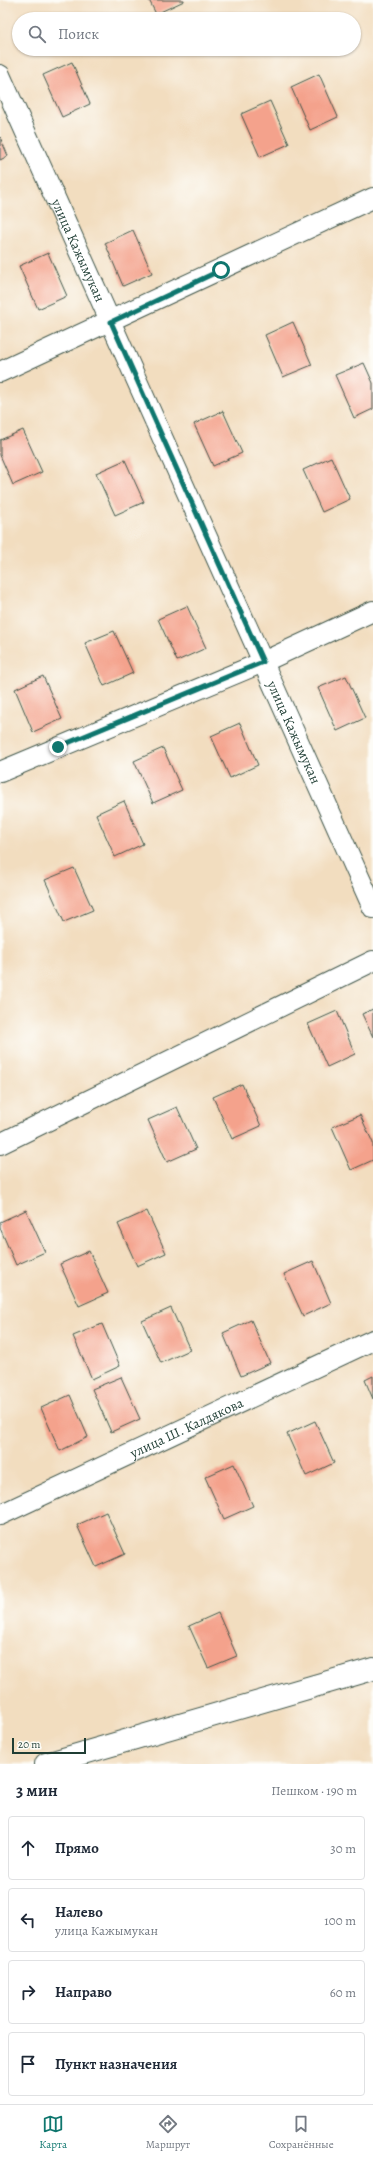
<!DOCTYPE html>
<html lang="ru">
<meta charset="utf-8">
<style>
:root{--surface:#fff;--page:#f6f6f7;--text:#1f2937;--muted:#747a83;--line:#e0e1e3;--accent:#0f766e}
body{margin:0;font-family:Alegreya,serif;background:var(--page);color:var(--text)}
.scale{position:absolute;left:12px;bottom:10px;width:74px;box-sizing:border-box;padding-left:4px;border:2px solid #1f3d34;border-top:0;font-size:11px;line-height:14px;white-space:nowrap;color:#1f3d34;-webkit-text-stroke:3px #fdfcf7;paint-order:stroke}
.stop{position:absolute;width:12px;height:12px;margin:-9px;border:3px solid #0f766e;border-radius:50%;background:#fff}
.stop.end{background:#0f766e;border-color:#fff;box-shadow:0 1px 4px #0008}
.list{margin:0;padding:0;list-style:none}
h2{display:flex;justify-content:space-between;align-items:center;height:52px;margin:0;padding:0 16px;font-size:17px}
h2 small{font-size:13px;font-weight:400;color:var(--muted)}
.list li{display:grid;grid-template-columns:26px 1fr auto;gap:12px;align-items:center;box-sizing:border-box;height:64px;margin:0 8px 8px;padding:0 8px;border:1px solid var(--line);border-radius:4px}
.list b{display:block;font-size:15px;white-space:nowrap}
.list p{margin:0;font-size:13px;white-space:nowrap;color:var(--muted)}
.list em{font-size:13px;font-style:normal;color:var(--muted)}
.icon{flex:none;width:22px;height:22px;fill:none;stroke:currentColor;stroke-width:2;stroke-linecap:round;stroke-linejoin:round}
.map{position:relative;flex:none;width:373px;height:1764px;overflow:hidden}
.search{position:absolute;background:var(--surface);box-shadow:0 1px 3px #0004;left:12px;right:12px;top:12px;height:44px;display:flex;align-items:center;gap:10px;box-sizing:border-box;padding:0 14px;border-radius:22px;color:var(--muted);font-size:15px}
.sheet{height:340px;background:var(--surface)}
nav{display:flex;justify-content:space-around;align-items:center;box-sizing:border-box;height:56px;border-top:1px solid var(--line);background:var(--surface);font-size:11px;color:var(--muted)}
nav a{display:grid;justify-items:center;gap:2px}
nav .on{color:var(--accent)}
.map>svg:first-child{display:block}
.building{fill:#f4a28c}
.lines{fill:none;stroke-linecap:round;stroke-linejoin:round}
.minor-casing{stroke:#3f5549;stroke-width:22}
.tertiary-casing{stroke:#3f5549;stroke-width:24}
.minor{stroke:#fff;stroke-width:20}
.tertiary{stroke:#fff;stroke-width:22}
.route{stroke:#0f766e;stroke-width:5}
.labels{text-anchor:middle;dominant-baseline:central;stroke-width:3;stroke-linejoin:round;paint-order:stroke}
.street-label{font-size:14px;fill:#1f3d34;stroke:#fdfcf7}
</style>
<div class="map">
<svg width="373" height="1764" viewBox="0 0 373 1764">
<rect width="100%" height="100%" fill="#fdfcf7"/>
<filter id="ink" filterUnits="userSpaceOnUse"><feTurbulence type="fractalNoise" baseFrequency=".025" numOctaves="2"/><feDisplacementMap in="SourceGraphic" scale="8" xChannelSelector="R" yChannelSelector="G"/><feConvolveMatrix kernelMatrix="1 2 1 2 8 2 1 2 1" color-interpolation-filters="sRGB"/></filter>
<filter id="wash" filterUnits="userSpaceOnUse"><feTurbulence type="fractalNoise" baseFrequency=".012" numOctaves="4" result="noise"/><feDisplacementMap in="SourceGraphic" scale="16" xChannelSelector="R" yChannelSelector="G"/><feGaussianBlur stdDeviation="0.9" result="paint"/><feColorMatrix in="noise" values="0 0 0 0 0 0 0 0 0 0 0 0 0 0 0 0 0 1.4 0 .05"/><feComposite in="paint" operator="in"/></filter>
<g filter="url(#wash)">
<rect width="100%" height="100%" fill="#f2ddbf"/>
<g id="blocks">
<path class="building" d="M149 0H184V1L156 14Z
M72 62 90 104 62 117 43 75Z
M319 74 338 117 310 130 291 87Z
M270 101 289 144 260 157 241 114Z
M0 137 8 156 0 160Z
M133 230 152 273 123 286 105 243Z
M48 253 67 296 38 309 19 266Z
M293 322 312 365 283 377 265 335Z
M364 363 373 383V409L354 418 335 375Z
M223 411 242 453 213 466 194 424Z
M23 430 42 472 13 485 0 455V440Z
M331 457 350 499 322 512 303 470Z
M125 460 144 502 115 515 96 473Z
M187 606 206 648 177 661 158 619Z
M114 631 133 673 104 686 85 643Z
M43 676 62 719 33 732 15 689Z
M346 676 365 718 337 731 318 688Z
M240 723 258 765 230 778 211 736Z
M163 748 182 790 153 803 134 761Z
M124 801 143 844 115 857 96 814Z
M74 868 93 910 64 922 45 880Z
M373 1009V1037L362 1014Z
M337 1011 355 1054 327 1067 308 1024Z
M242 1084 261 1126 232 1139 213 1097Z
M177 1107 196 1149 167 1162 148 1120Z
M360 1115 373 1143V1160L351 1170 332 1127Z
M26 1210 45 1252 16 1265 0 1228V1222Z
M147 1211 166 1253 137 1266 118 1224Z
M89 1251 108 1293 79 1306 60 1264Z
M313 1261 331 1303 303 1316 284 1274Z
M171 1308 190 1350 161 1363 142 1321Z
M251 1320 270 1363 241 1376 223 1333Z
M102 1324 120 1366 92 1379 73 1336Z
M373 1376V1399L365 1380Z
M121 1377 140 1419 111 1432 92 1389Z
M70 1395 88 1437 60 1451 41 1408Z
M315 1421 334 1463 306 1476 287 1434Z
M234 1464 253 1506 224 1519 205 1477Z
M106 1512 125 1554 96 1567 77 1525Z
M218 1613 237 1656 208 1668 189 1626Z"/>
</g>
</g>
<g filter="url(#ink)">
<use href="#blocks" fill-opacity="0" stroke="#3f5549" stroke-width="1"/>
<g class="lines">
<defs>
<g id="minor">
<path id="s1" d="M0 75 373 908"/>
<path d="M0 372 373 198"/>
<path d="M0 772 263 662 373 611"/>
<path d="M0 1144 373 961"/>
<path id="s2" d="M0 1515 373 1340"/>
</g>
<path id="tertiary" d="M46 1764 373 1669"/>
</defs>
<use href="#minor" class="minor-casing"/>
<use href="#tertiary" class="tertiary-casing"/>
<use href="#minor" class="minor"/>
<use href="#tertiary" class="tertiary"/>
</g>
</g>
<g class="lines" filter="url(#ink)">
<path class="route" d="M58 747 263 662 111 322 221 270"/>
</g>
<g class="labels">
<g class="street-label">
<text stroke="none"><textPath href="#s1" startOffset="192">улица Кажымукан</textPath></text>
<text stroke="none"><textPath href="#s1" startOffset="720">улица Кажымукан</textPath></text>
<text stroke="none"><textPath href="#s2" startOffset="206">улица Ш. Калдякова</textPath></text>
</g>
</g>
</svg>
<div class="scale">20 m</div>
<div class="stop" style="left:221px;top:270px"></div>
<div class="stop end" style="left:58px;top:747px"></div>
<div class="search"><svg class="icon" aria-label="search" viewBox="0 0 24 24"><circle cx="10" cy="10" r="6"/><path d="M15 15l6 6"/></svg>Поиск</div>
</div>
<section class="sheet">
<h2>3 мин<small>Пешком · 190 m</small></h2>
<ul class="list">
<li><svg class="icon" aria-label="ahead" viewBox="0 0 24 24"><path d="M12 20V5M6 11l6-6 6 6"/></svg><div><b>Прямо</b></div><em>30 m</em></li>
<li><svg class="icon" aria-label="left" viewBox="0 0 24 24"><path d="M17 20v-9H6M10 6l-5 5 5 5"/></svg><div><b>Налево</b><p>улица Кажымукан</p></div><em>100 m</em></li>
<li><svg class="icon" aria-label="right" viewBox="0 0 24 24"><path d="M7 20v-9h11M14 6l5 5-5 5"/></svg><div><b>Направо</b></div><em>60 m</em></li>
<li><svg class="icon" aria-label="arrive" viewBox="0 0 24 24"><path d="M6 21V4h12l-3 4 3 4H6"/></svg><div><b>Пункт назначения</b></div></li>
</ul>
</section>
<nav>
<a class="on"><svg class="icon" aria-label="map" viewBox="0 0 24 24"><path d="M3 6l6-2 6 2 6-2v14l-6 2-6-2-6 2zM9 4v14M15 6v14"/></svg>Карта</a>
<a><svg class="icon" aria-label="directions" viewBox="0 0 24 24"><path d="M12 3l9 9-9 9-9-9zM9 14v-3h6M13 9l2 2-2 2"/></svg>Маршрут</a>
<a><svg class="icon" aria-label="saved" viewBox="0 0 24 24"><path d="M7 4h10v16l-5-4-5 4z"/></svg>Сохранённые</a>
</nav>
